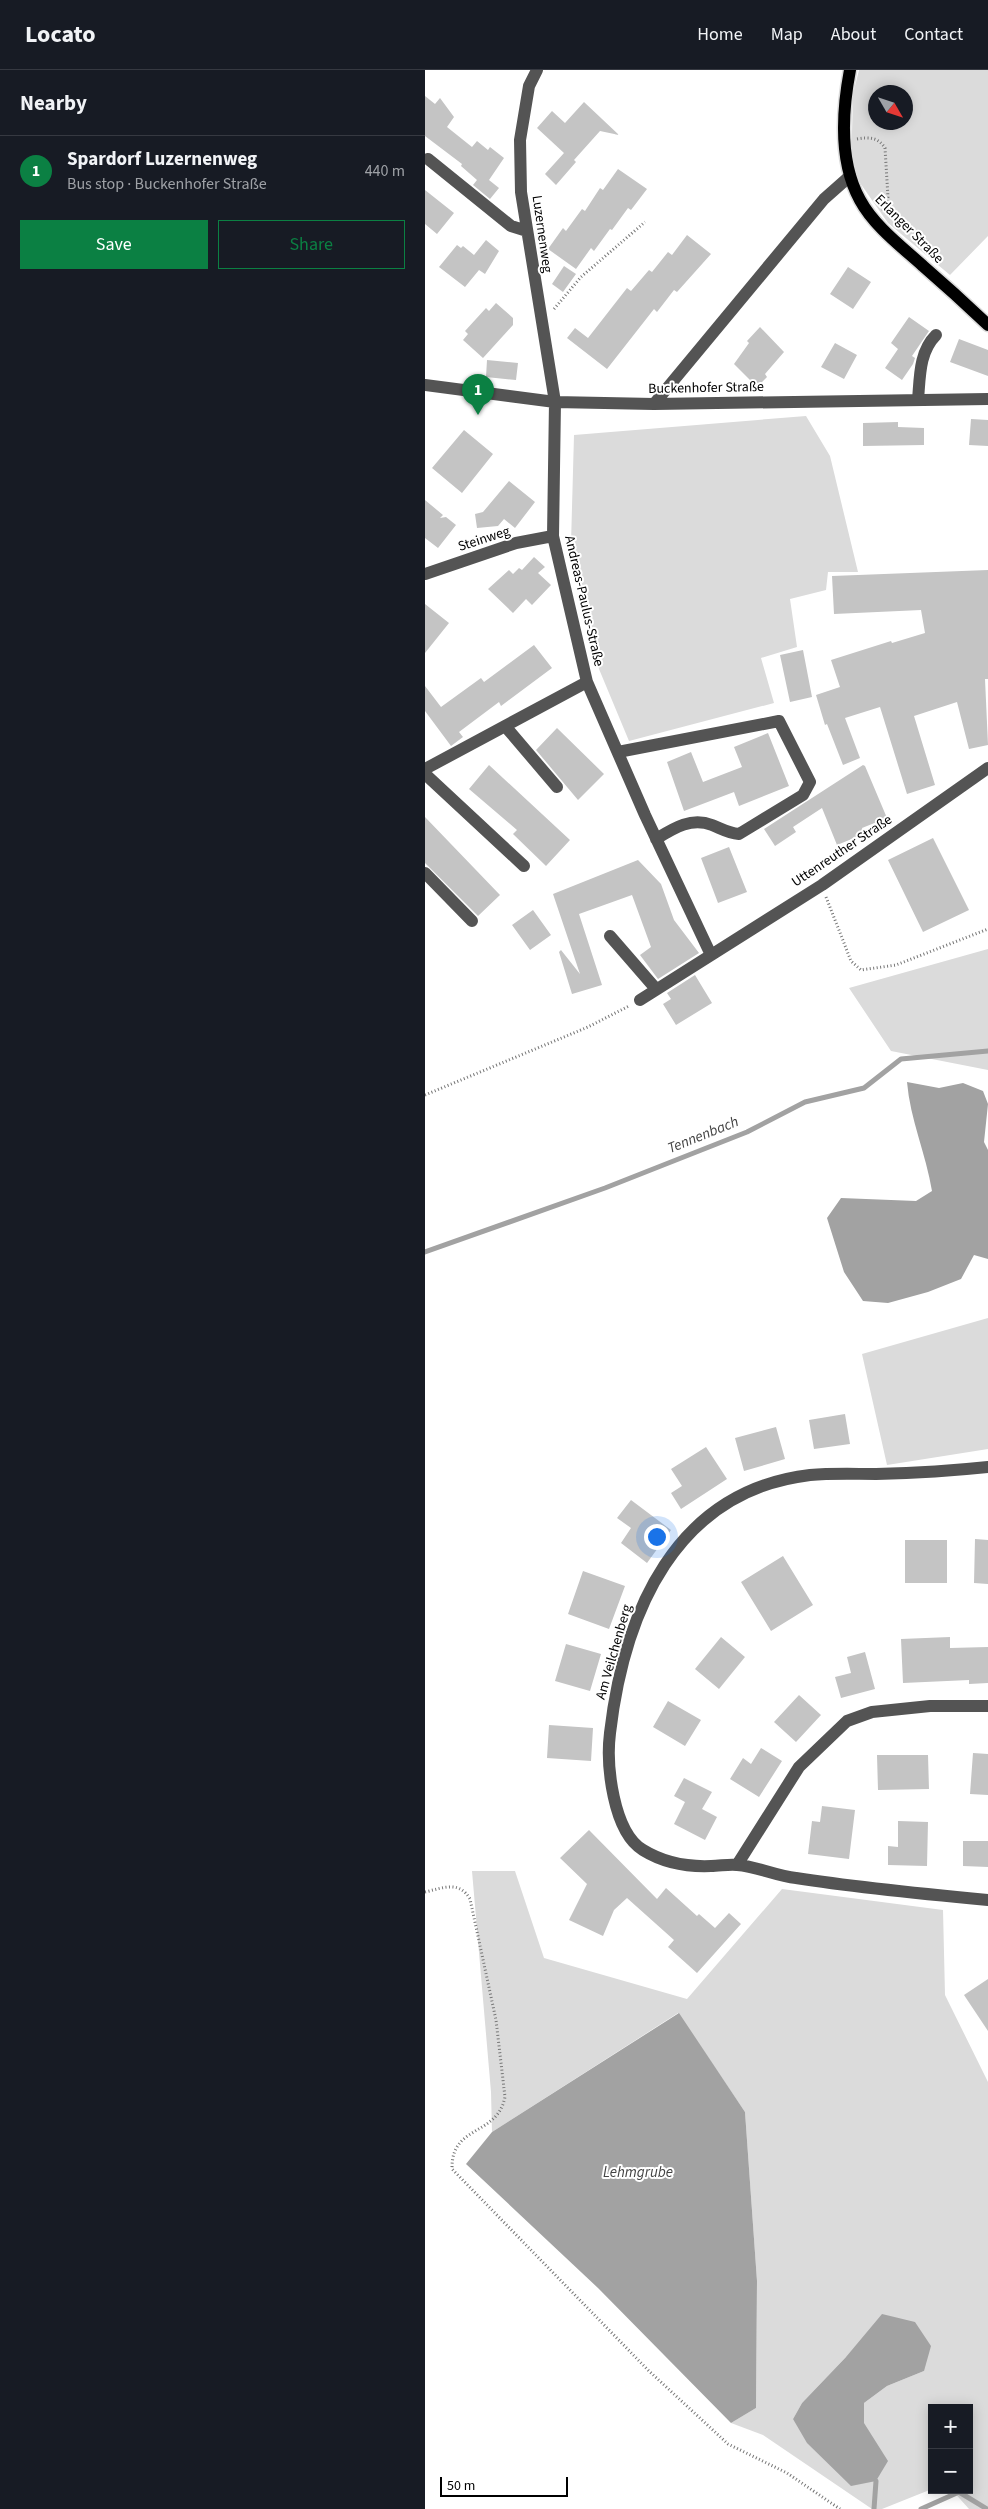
<!DOCTYPE html>
<meta charset="utf-8">
<style>
:root{--surface:#171b24;--page:#242831;--text:#f1f3f6;--muted:#9ea1a6;--line:#363941;--accent:#0b8043}
body{margin:0;font-family:"Source Sans 3",sans-serif;background:var(--page);color:var(--text)}
.controls{position:absolute;right:15px;bottom:15px;display:grid;overflow:hidden;border-radius:0px;box-shadow:0 2px 12px #0003}
.controls button{width:45px;height:45px;display:grid;place-items:center;padding:0;border:0;border-bottom:1px solid var(--line);background:var(--surface);color:var(--text);font:25px sans-serif}
.compass{position:absolute;left:443px;top:15px;width:45px;height:45px;border-radius:50%;background:var(--surface);box-shadow:0 2px 12px #0003;rotate:129deg}
.scale{position:absolute;left:15px;bottom:12px;width:128px;box-sizing:border-box;padding-left:5px;border:2px solid #000;border-top:0;font-size:14px;line-height:18px;white-space:nowrap;color:#000;-webkit-text-stroke:4px #fff;paint-order:stroke}
.you{position:absolute;left:231px;top:1466px;width:18px;height:18px;margin:-12px;border:4px solid #fff;border-radius:50%;background:#1a73e8;box-shadow:0 0 0 8px #1a73e833}
.badge{display:grid;place-items:center;width:32px;height:32px;border-radius:50%;background:var(--accent);color:#fff;font-size:16px;font-weight:700}
.pin{position:absolute;translate:-50% -41px;filter:drop-shadow(0 1px 2px #0008)}
.pin::after{content:'';position:absolute;top:26px;width:18px;height:15px;background:inherit;clip-path:polygon(0 0,100% 0,50% 100%)}
.list{margin:0;padding:0;list-style:none}
h2{display:flex;justify-content:space-between;align-items:center;height:65px;margin:0;padding:0 20px;font-size:21px}
h2 small{font-size:16px;font-weight:400;color:var(--muted)}
.list li{display:grid;grid-template-columns:32px 1fr auto;gap:15px;align-items:center;box-sizing:border-box;height:70px;padding:0 20px;border-top:1px solid var(--line)}
.list b{display:block;font-size:19px;white-space:nowrap}
.list p{margin:0;font-size:16px;white-space:nowrap;color:var(--muted)}
.list em{font-size:16px;font-style:normal;color:var(--muted)}
.actions{display:flex;gap:10px;padding:15px 20px}
.actions a{flex:1;padding:11px 0;border:1px solid var(--accent);border-radius:0px;text-align:center;font-size:18px;color:var(--accent)}
.actions .main{background:var(--accent);color:#fff}
.map{position:relative;flex:none;width:563px;height:2439px;overflow:hidden}
header{display:flex;align-items:center;gap:30px;box-sizing:border-box;height:70px;padding:0 25px;background:var(--surface);border-bottom:1px solid var(--line)}
header strong{font-size:24px}
nav{display:flex;gap:28px;margin-inline-start:auto;font-size:18px}
main{display:flex}
aside{flex:1;background:var(--surface)}
.map>svg:first-child{display:block}
.green{fill:#dbdbdb;fill-rule:evenodd}
.water{fill:#a2a2a2}
.lines{fill:none;stroke-linecap:round;stroke-linejoin:round}
.stream{stroke:#a2a2a2;stroke-width:5}
.building{fill:#c4c4c4}
.major-casing{stroke:#dbdbdb;stroke-width:15}
.path{stroke:#767676;stroke-width:3;stroke-dasharray:1 2.5;stroke-linecap:butt}
.minor{stroke:#545454;stroke-width:12}
.major{stroke:#000;stroke-width:12}
.labels{text-anchor:middle;dominant-baseline:central;stroke-width:4;stroke-linejoin:round;paint-order:stroke}
.street-label{font-size:14px;fill:#000;stroke:#fff}
.water-label{font-size:15px;font-style:italic;fill:#434343;stroke:#fff}
</style>
<header>
<strong>Locato</strong>
<nav><a>Home</a><a>Map</a><a>About</a><a>Contact</a></nav>
</header>
<main>
<aside>
<h2>Nearby<small></small></h2>
<ul class="list">
<li><span class="badge">1</span><div><b>Spardorf Luzernenweg</b><p>Bus stop · Buckenhofer Straße</p></div><em>440 m</em></li>
</ul>
<div class="actions"><a class="main">Save</a><a>Share</a></div>
</aside>
<div class="map">
<svg width="563" height="2439" viewBox="0 0 563 2439">
<rect width="100%" height="100%" fill="#fff"/>
<path class="green" d="M434 0H563V166L525 205 463 153 426 100 428 24ZM450 22H480V52H450Z
M381 346 405 386 433 502H403L401 520 365 529 372 577 336 588 349 633 204 671 174 599 146 474 149 365Z
M563 879V1000L466 981 424 918Z
M563 1248V1379L462 1395 437 1284Z
M47 1801H90L119 1888 262 1929 357 1819 518 1840 520 1925 563 2012V2439H544L527 2420H544V2338H507V2419L457 2439H447L338 2365 306 2353 331 2338 332 2211 320 2042 253 1943 67 2062 66 2022ZM421 2287 499 2301 462 2316 439 2333V2353L368 2349 377 2333Z"/>
<path class="water" d="M482 1012 514 1018 538 1013 558 1021 563 1034 559 1072 563 1080V1189L549 1185 536 1209 503 1222 463 1233 438 1231 419 1202 402 1148 416 1128 491 1131 507 1121C501 1084 485 1049 482 1012Z
M254 1943 320 2042 332 2211 331 2338 306 2353 173 2218 41 2094 67 2062Z
M457 2244 490 2252 506 2276 499 2301 462 2316 439 2333V2353L463 2391 451 2411 426 2416 382 2373 368 2349 377 2333 421 2287Z"/>
<g class="lines">
<path class="stream" d="M0 1182 180 1118 322 1062 380 1032 439 1018 476 989 563 981
M449 2439 451 2411
M496 2439 534 2422 562 2439"/>
</g>
<path class="building" d="M0 26 10 34 15 28 29 47 22 57 47 77 52 71 63 80 65 77 79 88 64 110 74 118 65 129 48 115 52 110 36 96 37 94 0 66Z
M159 32 194 65 175 61 149 90 151 92 131 115 120 104 139 83 112 58 127 41 140 53Z
M193 99 222 119 206 140 203 138 187 160 185 159 169 181 166 178 151 199 123 179 138 158 141 161 157 139 160 141 175 118 178 120Z
M0 120 29 143 12 164 0 154Z
M262 165 286 184 252 222 249 220 232 242 229 239 182 299 142 268 150 258 163 268 202 218 206 221 224 200 227 202 243 182 247 185Z
M61 170 74 181 60 204 54 200 40 217 14 197 32 175 36 178 38 176 49 185Z
M139 196 151 204 138 222 127 214Z
M423 197 446 212 428 239 405 224Z
M71 233 88 248V255L58 288 38 270 43 264 40 261 61 238 64 241Z
M484 247 504 261 487 286 490 288 488 294 477 310 460 298 473 279 466 273Z
M335 257 359 282 340 304 342 307 332 317 309 294 324 273 322 271Z
M534 269 563 280V306L525 292Z
M410 273 432 285 419 309 396 297Z
M62 290 93 293 91 310 61 307Z
M546 349 563 350V376L544 375Z
M473 352V357L499 358V375L438 376V353Z
M39 360 68 384 37 423 7 398Z
M84 411 110 432 90 458 79 449 73 456 52 458 50 444 58 442Z
M0 430 18 445 15 448 21 447 31 455 13 478 0 468Z
M109 487 120 497 113 503 126 515 107 535 101 529 88 543 63 519 84 500 88 504 94 498 97 500Z
M563 500V609H560L563 675 544 679 532 632 489 646 510 715 482 724 455 637 420 648 435 688 418 695 402 654 400 655 391 625 415 617 406 590 466 571 467 573 500 563 496 540 409 544 407 506Z
M0 534 24 553 0 583Z
M109 575 127 598 76 636 74 632 34 662 38 667 26 676 0 641V616L16 637 56 608 59 612Z
M378 580 387 627 365 632 355 585Z
M132 658 179 704 153 730 111 680Z
M343 663 364 716 314 736 309 722 259 741 242 692 266 682 278 712 317 697 309 677Z
M64 695 145 770 121 796 88 764 92 760 44 719Z
M438 695 440 696 462 748 437 758 439 764 412 775 397 738 368 757 371 762 350 776 339 759Z
M0 747 75 825 53 846 0 793Z
M508 768 544 840 498 862 463 790Z
M304 777 322 822 293 833 276 788Z
M213 790 236 814 249 850 274 883 233 909 215 885 226 877 207 825 154 844 177 915 147 924 134 882 136 880 155 904 128 824Z
M108 840 126 865 105 880 87 855Z
M270 905 287 933 251 955 238 934 246 929 242 923Z
M420 1344 425 1374 389 1379 384 1350Z
M351 1357 360 1389 319 1401 310 1368Z
M281 1377 302 1409 256 1439 246 1423 257 1416 246 1399Z
M206 1430 246 1460 222 1493 196 1473 206 1458 192 1448Z
M550 1469 563 1470V1514L549 1513Z
M480 1470H522V1513H480Z
M358 1486 388 1535 346 1561 316 1512Z
M158 1501 200 1516 184 1559 143 1544Z
M296 1567 320 1587 294 1619 270 1599Z
M525 1567V1578L563 1577V1613L544 1614V1610L478 1613 476 1569Z
M141 1574 176 1584 165 1621 130 1611Z
M440 1582 450 1619 416 1628 410 1607 426 1603 422 1587Z
M374 1625 396 1645 371 1672 349 1652Z
M243 1631 276 1650 260 1676 228 1657Z
M124 1655 168 1658 166 1691 122 1688Z
M336 1678 357 1691 334 1727 305 1709 318 1688 326 1694Z
M548 1683 563 1684V1725L545 1724Z
M452 1685H503L504 1719 453 1720Z
M259 1708 287 1722 277 1739 292 1747 280 1770 249 1754 260 1732 249 1726Z
M397 1736 430 1740 424 1789 383 1784 387 1751 395 1752Z
M473 1751 503 1752 502 1796 463 1795V1776L473 1777Z
M164 1760 232 1829 241 1818 272 1846 274 1844 290 1858 304 1843 316 1854 272 1903 243 1877 249 1870 202 1828 189 1840 178 1866 144 1850 162 1814 135 1788Z
M538 1771H563V1797L538 1796Z
M563 1909V1961L539 1925Z"/>
<g class="lines">
<defs>
<path id="major" d="M425 0C417 42 414 92 435 130 449 156 477 177 498 196 520 215 542 235 563 255"/>
</defs>
<use href="#major" class="major-casing"/>
<path class="path" d="M432 69C444 67 453 67 460 78L463 127 458 141
M129 239 156 207 220 152
M401 827 426 891 436 900 471 895 563 859
M0 1025 163 957 204 936
M0 1822C18 1818 34 1810 45 1829L71 1950 80 2027C72 2067 26 2054 27 2099L224 2301 303 2374 362 2403 415 2439"/>
<path class="minor" d="M112 0 104 16 95 70 96 122 130 332 128 466 162 612 220 745 286 885
M3 89 86 156 102 161
M0 315 130 332 229 334 563 329
M493 330C495 307 494 282 511 265
M229 334 399 129 425 106
M0 504 91 473 128 466
M80 656 132 717
M193 682 354 651 385 712 378 725 314 764C303 763 297 759 287 755 266 747 249 758 231 769
M0 699 162 612
M0 704 99 796
M0 803 47 851
M185 866 231 919
M215 930 397 815 563 698
M563 1397C526 1401 489 1403 451 1404 429 1404 407 1403 385 1405 250 1421 199 1543 185 1663 181 1695 188 1762 218 1780 239 1793 262 1797 286 1796 295 1796 304 1794 312 1795 331 1796 351 1806 371 1808 435 1818 499 1824 563 1830
M312 1795 374 1697 422 1651 447 1642 505 1636H563"/>
<use href="#major" class="major"/>
</g>
<g class="labels">
<g class="street-label">
<text transform="translate(484 159) rotate(45)">Erlanger Straße</text>
<text transform="translate(117 164) rotate(82)">Luzernenweg</text>
<text transform="translate(281 318) rotate(-1)">Buckenhofer Straße</text>
<text transform="translate(59 469) rotate(-18)">Steinweg</text>
<text transform="translate(159 531) rotate(77)">Andreas-Paulus-Straße</text>
<text transform="translate(417 781) rotate(-34)">Uttenreuther Straße</text>
<text transform="translate(189 1582) rotate(-74)">Am Veilchenberg</text>
</g>
<g class="water-label">
<text transform="translate(278 1065) rotate(-22)">Tennenbach</text>
<text x="213" y="2102">Lehmgrube</text>
</g>
</g>
</svg>
<div class="controls">
<button>+</button>
<button>−</button>
</div>
<svg class="compass" viewBox="-18 -18 36 36"><path d="M0-13l5 13h-10z" fill="#e53935"/><path d="M0 13l5-13h-10z" fill="#9ea1a6"/></svg>
<div class="scale">50 m</div>
<div class="you"></div>
<div class="pin badge" style="left:53px;top:345px">1</div>
</div>
</main>
